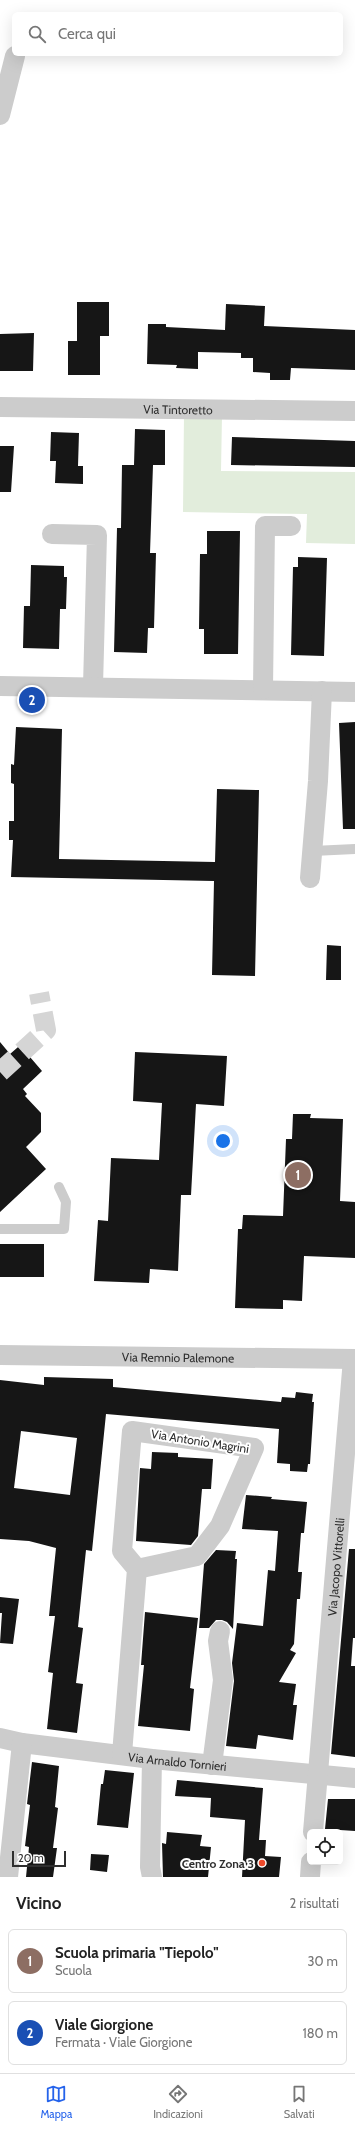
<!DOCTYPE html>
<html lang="it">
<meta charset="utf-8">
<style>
:root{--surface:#fff;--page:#f6f6f6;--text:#222;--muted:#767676;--line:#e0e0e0;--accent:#2563eb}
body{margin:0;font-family:Cabin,sans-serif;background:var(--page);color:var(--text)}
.controls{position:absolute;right:12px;bottom:12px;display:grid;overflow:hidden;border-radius:6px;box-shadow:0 4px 16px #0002}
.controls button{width:36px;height:36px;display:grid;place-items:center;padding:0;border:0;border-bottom:1px solid var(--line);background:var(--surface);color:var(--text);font:20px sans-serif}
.scale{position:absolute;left:12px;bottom:10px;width:54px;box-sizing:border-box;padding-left:4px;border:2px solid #2f2f2f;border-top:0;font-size:11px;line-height:14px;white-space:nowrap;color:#2f2f2f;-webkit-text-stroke:3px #fff;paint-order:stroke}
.you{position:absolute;left:223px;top:1141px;width:14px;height:14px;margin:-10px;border:3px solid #fff;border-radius:50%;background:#1a73e8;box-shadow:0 0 0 6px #1a73e833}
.badge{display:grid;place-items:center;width:26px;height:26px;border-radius:50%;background:var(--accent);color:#fff;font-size:13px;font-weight:700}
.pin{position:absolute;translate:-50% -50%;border:2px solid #fff;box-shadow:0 1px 4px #0006}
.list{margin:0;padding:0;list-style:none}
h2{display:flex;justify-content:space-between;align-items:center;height:52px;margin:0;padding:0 16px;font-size:17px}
h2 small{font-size:13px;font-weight:400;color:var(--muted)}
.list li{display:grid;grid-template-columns:26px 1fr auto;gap:12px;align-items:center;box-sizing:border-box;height:64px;margin:0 8px 8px;padding:0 8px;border:1px solid var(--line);border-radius:6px}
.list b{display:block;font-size:15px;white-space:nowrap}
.list p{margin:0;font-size:13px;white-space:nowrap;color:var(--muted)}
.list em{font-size:13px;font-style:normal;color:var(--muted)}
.icon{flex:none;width:22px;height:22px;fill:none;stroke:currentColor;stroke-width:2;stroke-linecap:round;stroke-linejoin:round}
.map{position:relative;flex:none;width:355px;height:1877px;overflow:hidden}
.search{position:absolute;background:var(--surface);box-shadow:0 4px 16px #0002;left:12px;right:12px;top:12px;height:44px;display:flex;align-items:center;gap:10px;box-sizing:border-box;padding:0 14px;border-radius:6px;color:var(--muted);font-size:15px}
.sheet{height:196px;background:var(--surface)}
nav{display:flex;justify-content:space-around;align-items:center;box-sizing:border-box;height:56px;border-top:1px solid var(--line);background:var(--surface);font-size:11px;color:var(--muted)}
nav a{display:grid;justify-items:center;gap:2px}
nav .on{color:var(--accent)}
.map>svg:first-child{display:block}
.green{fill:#e2eddc}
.building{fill:#161616;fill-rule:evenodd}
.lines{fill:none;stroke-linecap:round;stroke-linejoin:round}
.street-tunnel{stroke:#d5d5d5;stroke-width:20;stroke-dasharray:20 10;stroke-linecap:butt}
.lane{stroke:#ccc;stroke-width:10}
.street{stroke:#ccc;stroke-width:20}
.poi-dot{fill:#ee492a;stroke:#fff;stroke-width:1.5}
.labels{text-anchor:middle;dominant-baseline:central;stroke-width:4;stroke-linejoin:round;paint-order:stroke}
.street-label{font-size:12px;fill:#2f2f2f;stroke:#fff}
.poi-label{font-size:12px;font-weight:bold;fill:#2f2f2f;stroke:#fff;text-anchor:end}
</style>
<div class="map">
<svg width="355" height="1877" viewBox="0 0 355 1877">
<rect width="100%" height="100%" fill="#fff"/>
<path class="green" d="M184 414 222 415 221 471 355 472V544L306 543 307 514 183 512Z"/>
<path class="building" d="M77 302H109V336H100V375H68V341H77Z
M226 304 265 306 264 326 355 330V370L291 368 290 380H270V373L253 372V358H241V353L198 352V369L176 368 177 365 147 364 148 324H166V327L225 330Z
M34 333 33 371H0V334Z
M135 429 165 430V465H153L150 553H156L154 628H148L147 653 114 652 117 528H121L122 465H134Z
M51 432 79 433 78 466H83V484L55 483 56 461H50Z
M232 437 355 441V467L231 465Z
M0 446H14L11 492H0Z
M207 531H240L238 654H204V629H199L200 554H207Z
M298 557 327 558 324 656 291 655 293 567H298Z
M31 565 64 566V577H67L66 609H60L59 649 23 648 24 606H30Z
M355 722V829H343L339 723Z
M16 727 62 729 59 859 215 862 217 789 259 790 255 976 212 975 214 881 11 877 13 840H9V821H14V784L11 783V764L14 765Z
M327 945 341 946V980H326Z
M32 1035 41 1046 30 1057 42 1071 23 1089 27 1094 25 1096 41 1113V1132L26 1147 46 1169 0 1212V1042L10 1054Z
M135 1052 227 1056 224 1106 196 1104 191 1195H181L178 1271 150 1269 149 1283 94 1281 98 1220 108 1221 111 1158 159 1160 162 1103 133 1101Z
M293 1114H311L310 1118 343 1119 340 1201 355 1202V1258L304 1256 302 1301 283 1300V1309L235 1308 238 1229H242L243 1215 283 1216 286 1139H292Z
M0 1244H44V1277H0Z
M44 1377 113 1379V1387L281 1402 282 1397 295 1398 296 1392 313 1394 312 1402H314L310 1464H308L307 1472 290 1471V1464L277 1463 279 1429 106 1414 92 1551 86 1550 78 1627 83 1628 76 1683 83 1684 77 1733 47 1729 53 1673 48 1672 55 1616H49L56 1548 29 1541 0 1539V1380L44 1385ZM21 1431 77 1438 70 1495 14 1488Z
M152 1452 178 1453V1457L213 1459 211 1489H202L198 1536 191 1545 136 1541 140 1468 151 1469Z
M246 1495 272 1497 271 1499 307 1502 304 1533H301L298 1572H302L300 1599H297L294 1644 290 1650 296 1653 279 1682 296 1684 293 1705H297L293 1740 258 1735 256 1749 226 1746 234 1681 232 1663 237 1623 263 1626 268 1570 275 1571 278 1531 242 1529Z
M349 1549H355V1638H353L351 1666H355V1757L331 1754Z
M216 1550 236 1551 235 1559H237L233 1629 227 1622 222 1620H216L209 1628H199L204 1564Z
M0 1597 19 1599 13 1644 0 1643 2 1613H0Z
M145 1612 198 1618 190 1688 194 1689 190 1731 138 1726 144 1665H141Z
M32 1762 59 1766 55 1807 58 1808 53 1848H57L53 1877H26L29 1847 25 1846 30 1805 27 1804Z
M105 1770 134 1773 128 1828 97 1825 101 1784H103Z
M177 1780 263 1788 259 1840H266L265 1856 281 1857 279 1877H242L245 1820 210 1817 211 1798 175 1796Z
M328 1799H355V1831L325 1829Z
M167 1832 202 1835 200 1846 211 1847 208 1877H163L162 1843 166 1844Z
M91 1854 109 1855 107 1872 90 1870Z"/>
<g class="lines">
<path class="street-tunnel" d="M0 1072 46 1030 39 993"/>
<path class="lane" d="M313 851 355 849
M0 1229H64L66 1202 59 1187"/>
<g class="street">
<path d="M0 115 15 56"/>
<path id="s1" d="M0 407 355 411"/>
<path d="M52 534 97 535 93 686"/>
<path d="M0 686 355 692"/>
<path d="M263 689 265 526H291"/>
<path d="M310 878 318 781 322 691"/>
<path id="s2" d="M0 1355 355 1359"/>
<path id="s3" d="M0 1738 22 1743 152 1759 355 1778"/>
<path d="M122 1754 137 1569 197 1556 220 1526 254 1448 132 1431 122 1551 137 1569"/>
<path d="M212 1765 223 1680 218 1641 220 1631"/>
<path id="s4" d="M313 1832 353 1359"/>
<path d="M8 1877 22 1743"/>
<path d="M152 1877 150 1867 152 1759"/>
<path d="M310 1877 311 1862"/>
</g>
</g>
<circle class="poi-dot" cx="262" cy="1863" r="4"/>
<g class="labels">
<g class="street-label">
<text stroke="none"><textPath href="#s1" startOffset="178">Via Tintoretto</textPath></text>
<text stroke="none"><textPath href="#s2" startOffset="178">Via Remnio Palemone</textPath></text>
<text transform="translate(200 1441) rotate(9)">Via Antonio Magrini</text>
<text stroke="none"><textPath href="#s4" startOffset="266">Via Jacopo Vittorelli</textPath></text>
<text stroke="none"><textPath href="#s3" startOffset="179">Via Arnaldo Tornieri</textPath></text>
</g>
<g class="poi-label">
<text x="254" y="1863">Centro Zona 3</text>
</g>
</g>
</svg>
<div class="controls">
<button><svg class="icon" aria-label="locate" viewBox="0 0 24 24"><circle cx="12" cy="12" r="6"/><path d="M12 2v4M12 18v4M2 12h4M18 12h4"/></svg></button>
</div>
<div class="scale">20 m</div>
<div class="you"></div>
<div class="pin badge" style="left:298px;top:1175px;background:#8d6e63">1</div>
<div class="pin badge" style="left:32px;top:700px;background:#1a4fb4">2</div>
<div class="search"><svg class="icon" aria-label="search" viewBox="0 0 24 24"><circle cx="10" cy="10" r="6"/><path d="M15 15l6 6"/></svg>Cerca qui</div>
</div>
<section class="sheet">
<h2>Vicino<small>2 risultati</small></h2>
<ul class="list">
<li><span class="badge" style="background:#8d6e63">1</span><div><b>Scuola primaria &quot;Tiepolo&quot;</b><p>Scuola</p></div><em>30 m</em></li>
<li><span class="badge" style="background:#1a4fb4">2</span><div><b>Viale Giorgione</b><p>Fermata · Viale Giorgione</p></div><em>180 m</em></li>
</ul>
</section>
<nav>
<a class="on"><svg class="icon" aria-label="map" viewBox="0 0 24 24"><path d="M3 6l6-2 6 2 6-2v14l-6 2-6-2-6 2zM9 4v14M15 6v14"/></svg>Mappa</a>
<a><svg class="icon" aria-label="directions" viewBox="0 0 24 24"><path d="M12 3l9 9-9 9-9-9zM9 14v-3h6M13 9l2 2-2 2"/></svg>Indicazioni</a>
<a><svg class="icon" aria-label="saved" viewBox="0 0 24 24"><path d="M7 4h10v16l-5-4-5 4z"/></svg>Salvati</a>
</nav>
